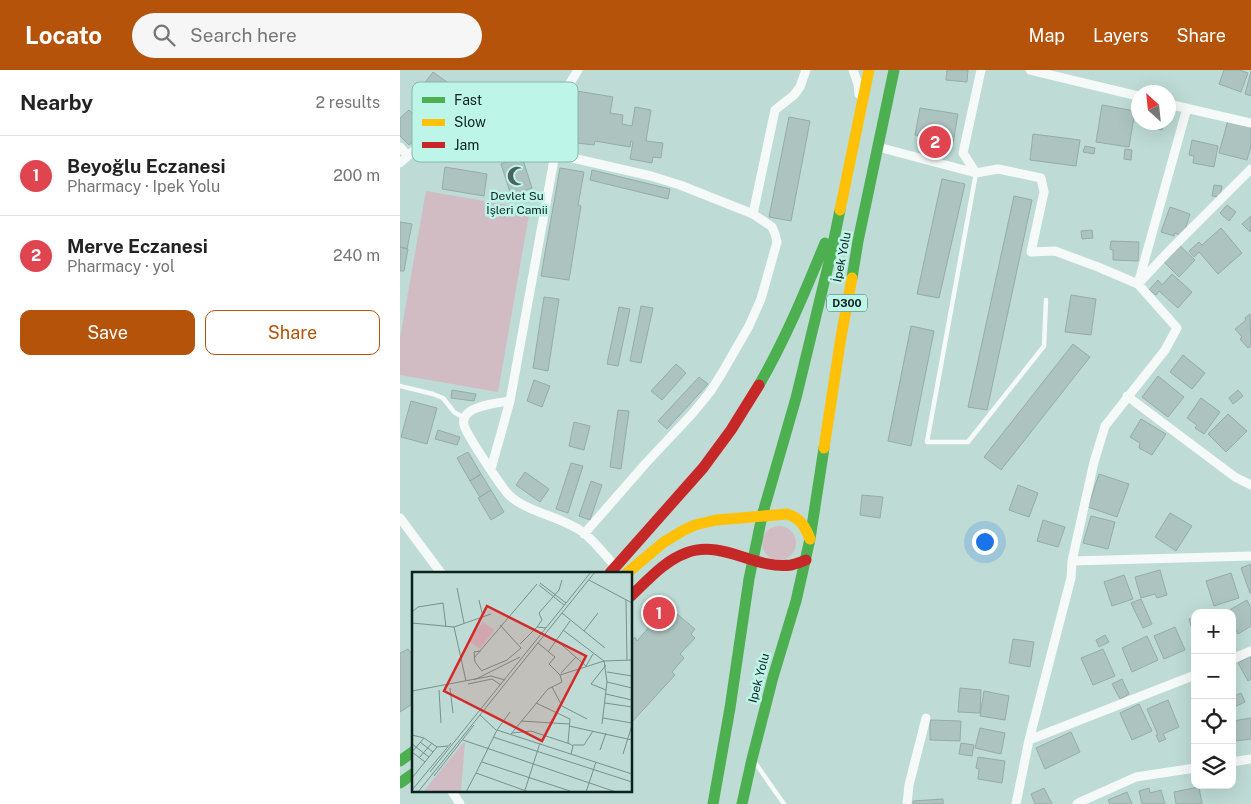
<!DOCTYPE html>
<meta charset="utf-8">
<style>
:root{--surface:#fff;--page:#f6f6f6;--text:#222;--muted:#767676;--line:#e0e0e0;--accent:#b45309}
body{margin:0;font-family:"Public Sans",sans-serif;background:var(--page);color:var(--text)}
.controls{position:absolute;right:15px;bottom:15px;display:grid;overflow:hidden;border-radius:10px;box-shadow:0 5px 20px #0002}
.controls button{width:45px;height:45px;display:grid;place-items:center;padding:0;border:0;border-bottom:1px solid var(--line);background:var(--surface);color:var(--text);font:25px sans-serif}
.compass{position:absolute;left:731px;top:15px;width:45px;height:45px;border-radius:50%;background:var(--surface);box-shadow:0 5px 20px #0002;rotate:333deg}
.you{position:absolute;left:584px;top:471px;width:18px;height:18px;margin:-12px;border:4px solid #fff;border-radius:50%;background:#1a73e8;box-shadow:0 0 0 8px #1a73e833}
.badge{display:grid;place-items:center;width:32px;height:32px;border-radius:50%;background:var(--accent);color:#fff;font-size:16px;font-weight:700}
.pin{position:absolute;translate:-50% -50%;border:2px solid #fff;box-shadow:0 1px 5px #0006}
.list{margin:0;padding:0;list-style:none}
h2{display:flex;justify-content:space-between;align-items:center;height:65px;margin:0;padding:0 20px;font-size:21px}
h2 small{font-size:16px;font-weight:400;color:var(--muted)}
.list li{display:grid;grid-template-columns:32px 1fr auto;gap:15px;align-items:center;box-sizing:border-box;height:80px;padding:0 20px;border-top:1px solid var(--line)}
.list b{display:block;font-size:19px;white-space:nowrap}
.list p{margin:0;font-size:16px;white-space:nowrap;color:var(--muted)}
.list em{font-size:16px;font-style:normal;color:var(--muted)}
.actions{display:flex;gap:10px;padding:15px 20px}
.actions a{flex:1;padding:11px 0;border:1px solid var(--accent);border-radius:10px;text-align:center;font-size:18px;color:var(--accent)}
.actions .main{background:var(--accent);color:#fff}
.icon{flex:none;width:28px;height:28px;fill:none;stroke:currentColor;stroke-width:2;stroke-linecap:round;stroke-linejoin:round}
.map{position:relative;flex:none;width:851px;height:734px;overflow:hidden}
header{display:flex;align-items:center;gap:30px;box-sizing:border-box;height:70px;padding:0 25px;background:var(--accent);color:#fff}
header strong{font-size:24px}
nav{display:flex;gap:28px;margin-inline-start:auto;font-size:18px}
.search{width:350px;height:45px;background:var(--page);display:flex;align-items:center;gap:12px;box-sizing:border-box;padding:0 18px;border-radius:28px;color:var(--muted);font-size:19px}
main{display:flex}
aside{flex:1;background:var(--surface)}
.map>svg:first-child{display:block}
.green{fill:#d1bcc3}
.building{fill:#acc3bf;stroke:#95aca7}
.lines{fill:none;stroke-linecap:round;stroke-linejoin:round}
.lane{stroke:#f5faf9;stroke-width:4.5}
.street{stroke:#f5faf9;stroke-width:9}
.fast{stroke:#4caf50;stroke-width:11}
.slow{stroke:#ffc107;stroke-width:11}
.jam{stroke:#c62828;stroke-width:11}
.labels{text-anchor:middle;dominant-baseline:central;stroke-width:5;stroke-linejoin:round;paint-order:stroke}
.shield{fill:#bef5e9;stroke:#41615b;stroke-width:1}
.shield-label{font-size:11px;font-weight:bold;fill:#0c221e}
.poi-label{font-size:12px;fill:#0c221e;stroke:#bef5e9}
.street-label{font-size:12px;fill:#0c221e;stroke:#bef5e9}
.inset-road{fill:none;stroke:#77918c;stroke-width:1}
.view{fill:#d62828;fill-opacity:0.15;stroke:#d62828;stroke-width:2.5}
.inset-edge{fill:none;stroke:#0c221e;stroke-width:2.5}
.key{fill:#bef5e9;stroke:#89b6ac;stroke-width:1}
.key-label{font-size:14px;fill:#0c221e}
</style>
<header>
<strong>Locato</strong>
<div class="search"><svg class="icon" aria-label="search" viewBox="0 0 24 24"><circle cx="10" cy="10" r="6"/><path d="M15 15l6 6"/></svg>Search here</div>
<nav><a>Map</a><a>Layers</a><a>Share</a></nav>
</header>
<main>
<aside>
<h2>Nearby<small>2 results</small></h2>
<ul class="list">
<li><span class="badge" style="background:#e0444e">1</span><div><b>Beyoğlu Eczanesi</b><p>Pharmacy · Ipek Yolu</p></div><em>200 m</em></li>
<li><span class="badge" style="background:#e0444e">2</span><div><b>Merve Eczanesi</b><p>Pharmacy · yol</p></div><em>240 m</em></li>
</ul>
<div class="actions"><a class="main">Save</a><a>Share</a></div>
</aside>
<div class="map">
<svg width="851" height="734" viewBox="0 0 851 734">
<rect width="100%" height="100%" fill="#bedbd5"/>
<path class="green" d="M26 121 130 139 98 322 0 305V268Z
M362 473a17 17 0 1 1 34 0a17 17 0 1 1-34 0Z"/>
<path class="building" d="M547 0H568L567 12 546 10Z
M824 0H839L848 3 841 22 819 14Z
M851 1V26L845 24Z
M33 2 58 20 46 38 20 19Z
M177 21 213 27 210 43 223 45 222 54 232 56 235 37 251 40 246 71 263 73 261 88 253 87 252 93 230 89 233 72 231 71 230 77 195 71 194 75 169 72Z
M702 35 735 41 729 77 696 72Z
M520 38 558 44 553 73 548 72 547 79 530 76 531 68 515 65Z
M9 40 27 59 9 75 0 66V48Z
M389 47 410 51 391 151 369 147Z
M828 50 851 56V76L847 90 819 83Z
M748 52H764L762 60 747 56Z
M633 64 680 70 676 96 630 90Z
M792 70 818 76 814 97 793 93 794 86 789 85Z
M685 76 695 78 694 84 683 82Z
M725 79 732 80 731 90 724 89Z
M122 87 132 118 111 125 101 94Z
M45 97 87 104 84 126 42 119Z
M160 98 184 102 178 135 181 136 169 210 141 206Z
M192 100 270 119 268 129 190 110Z
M542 109 565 114 539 228 517 224Z
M814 115 822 116 820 127 812 126Z
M614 126 632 130 587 340 568 337Z
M827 135 836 142 829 151 820 143Z
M770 137 790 144 783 166 775 163 774 166 761 162Z
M851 146V161L850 162 842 154Z
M0 152 12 154 7 179 0 177Z
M821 158 842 183 818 204 799 182 794 187 789 181 799 172 802 175Z
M692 160 693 168 682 169 681 161Z
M711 171 739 172 738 191 713 190V180L710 179Z
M779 175 795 190 779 207 763 191Z
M0 177 8 179 4 201H0Z
M772 204 792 222 778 238 759 221 756 225 749 220 758 210 762 215Z
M671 225 696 229 691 265 665 262Z
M144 227 159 229 148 301 133 298Z
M241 236 253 238 241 293 230 291Z
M219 237 230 239 218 296 207 294Z
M850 244 851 276 848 278 840 269 842 267 835 259 846 250 845 248Z
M511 256 534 261 511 376 488 371Z
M673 274 690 287 601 400 584 387Z
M783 285 805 303 792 319 770 302Z
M276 294 286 303 262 330 251 321Z
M758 306 784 327 768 347 742 327Z
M299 307 308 314 267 359 258 351Z
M134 310 150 316 142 337 127 331Z
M52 320 76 324 74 331 51 328Z
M838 320 843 326 833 334 829 328Z
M801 328 820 342 804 364 795 358 797 355 787 348Z
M11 331 37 338 27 374 1 367Z
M218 340 229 341 221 399 210 397Z
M828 344 847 361 826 382 808 364Z
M741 349 766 364 752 385 739 378 740 373 730 367Z
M174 352 190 356 184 380 169 376Z
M38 360 60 367 57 375 35 369Z
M68 382 81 404 70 411 57 388Z
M171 393 183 396 168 443 156 439Z
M125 402 149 419 140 432 116 415Z
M81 404 91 420 80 427 70 411Z
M699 404 729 414 717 447 688 437Z
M191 411 202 415 190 450 179 446Z
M618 415 638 423 629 447 609 440Z
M91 420 104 442 91 450 78 428Z
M462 425 483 427 480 448 460 445Z
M770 443 792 456 776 481 755 467Z
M691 446 715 452 708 479 683 473Z
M643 450 665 457 658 477 637 471Z
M851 494V523H850L841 498Z
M760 500 767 525 757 528 755 524 741 528 735 507Z
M831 503 839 528 814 536 806 511Z
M724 505 733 529 712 536 704 512Z
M741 529 752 554 743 558 731 533Z
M847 530 851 538V556L838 564 832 554V543L826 542Z
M268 544 273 548 277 544 295 559 291 564 295 568 280 584 284 588 272 602 275 605 231 653V572L235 567 237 571 251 555 255 559Z
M795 547V569L789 549Z
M775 557 785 580 764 589 754 566Z
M705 565 709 572 699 577 696 570Z
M747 566 758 590 732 602 722 578Z
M613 569 634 572 630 597 609 593Z
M8 579 14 587V633L0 642V583Z
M703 579 715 606 693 615 681 588Z
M851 586V609L848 611 838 593Z
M722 609 729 624 720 629 712 614Z
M560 618 581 620 580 643 558 642Z
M584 621 609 626 605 650 580 646Z
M841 623 845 632 832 638V627Z
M768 630 779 657 763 664 766 669 759 672 756 665H758L747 639Z
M739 634 752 661 732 670 720 643Z
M851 648V669L836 671 833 651Z
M530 650 561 651 560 671 530 670Z
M580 658 605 663 601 684 575 678Z
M671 662 680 682 645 699 636 678Z
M561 673 574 675 572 686 559 684Z
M578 687 605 691 602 713 578 709 579 699 576 698Z
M799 717 802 734H776L774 722Z
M644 718 652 734H635L631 724Z
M749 718 750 723 761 720 765 734H742L739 721Z
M727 722 732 734H710L708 730Z
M543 729V734H513V731Z"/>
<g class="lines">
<path class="lane" d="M576 103 527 372H568L644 276 646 230
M0 316 33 324 43 328 54 342 64 348
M356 694 384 734"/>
<path class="street" d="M453 0 458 14 459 24
M630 0 738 26
M768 34 851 53
M0 77 8 86
M478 77 576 103 598 99 641 108 644 122 631 182 655 181 698 197 738 214 777 258 765 280 705 356 694 392 672 491 671 508 629 670 616 734
M155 84 251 106 280 115 353 144 368 154 372 157 375 164 377 172 361 229 349 256 322 303 310 322 292 344 246 393 184 464
M0 93 31 65 56 39
M576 103 563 83 581 0
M353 144 375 40 394 25 400 17 406 0
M739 213 769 181 851 99
M738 214 787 38
M727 326 835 407 851 415
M110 331C98 333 75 335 67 344 64 347 63 351 64 355 66 364 102 418 109 425 112 428 115 430 118 432 139 445 164 448 184 463 195 472 206 486 215 496
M91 399 110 331 155 84 163 28 167 18 178 0
M0 448 41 503
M672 491 851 486
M832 589 851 581
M629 670 795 605
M832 692 851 689
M51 720 60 734
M507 734 509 715 526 648
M677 734 680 732 736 707 795 698"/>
<path class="fast" d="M452 208 458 171 494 0
M359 315C385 270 405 222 425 173
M0 691 14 681
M0 713 14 703
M313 734 330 638 349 509 362 446 396 328 431 184 440 140
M342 734 352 689 373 607 396 531 410 469 424 378"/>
<path class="slow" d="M440 140 469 0
M424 378 441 267 452 208
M227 503 264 472 284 460 295 455 316 450 387 444C400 448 405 456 410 469"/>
<path class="jam" d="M210 503 303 398 331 360 359 315
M231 526C247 511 264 491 286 483 323 469 355 500 391 495 396 494 401 492 406 490"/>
</g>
<defs>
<symbol id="mosque-bare" viewBox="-9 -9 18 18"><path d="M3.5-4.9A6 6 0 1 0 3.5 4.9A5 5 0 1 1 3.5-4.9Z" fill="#4a635e" stroke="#bef5e9" stroke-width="2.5" paint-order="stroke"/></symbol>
</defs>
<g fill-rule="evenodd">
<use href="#mosque-bare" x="103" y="92" width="28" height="28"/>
</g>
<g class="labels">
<rect class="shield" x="427" y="224.5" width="40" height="17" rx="4"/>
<g class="shield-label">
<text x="447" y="233">D300</text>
</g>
<g class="poi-label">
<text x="117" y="126">Devlet Su<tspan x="117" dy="14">İşleri Camii</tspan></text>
</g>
<g class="street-label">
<text transform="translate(442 187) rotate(-79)">İpek Yolu</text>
<text transform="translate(359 608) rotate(-75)">Ipek Yolu</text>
</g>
</g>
<g transform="translate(12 502)">
<rect width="220" height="220" fill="#bedbd5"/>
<path d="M71 50 82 58 68 77 57 69ZM53 170 49 220H11L51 171Z" fill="#d1bcc3"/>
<path class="inset-road" d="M177 8 220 31M128 11 154 31M127 13 152 33M45 16 52 51M67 28 71 45M214 28 215 88M0 40 6 35 31 31 34 55M150 41 193 76M0 51 42 55M125 55 130 48 127 41 147 18 150 8M151 58 192 89 220 88M172 59 186 41M143 67 174 94 181 82M108 72 125 55 134 56M69 79 62 80 63 90 69 98M136 80 158 49M62 86 125 12M69 99 95 88 109 76 88 53M195 100 220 104M149 101 164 85M148 103 192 89 195 110 190 152M62 108 108 85M54 109 42 55 79 42M195 110 220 116M56 112 80 107 89 113M140 115 150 134 175 147M38 116 41 141M27 118 29 151M194 118 179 112 194 93M0 119 79 104 93 108M194 122 220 128M124 131 158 147 156 171M193 131 220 135M68 143 84 158M191 146 220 151M109 149 157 152M157 154 220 168M85 158 98 140M100 161 119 159 158 172 161 174 159 182M99 162 136 117 150 110 148 103 137 92 143 85 126 71M0 163 12 166 25 175M81 165 220 210M51 168 204 220M8 170 21 180M0 172 17 185M161 173H172L181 159M188 178 194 161M0 180 12 166M0 180 13 190M211 182 220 153M7 186 20 171M70 190 161 220M18 200 179 0M22 204 62 153M0 206 25 175 36 174M0 218 39 171M113 218 128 171M6 220 183 0M54 220 64 201M117 220 64 201 85 158 220 202M174 220 184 190"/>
<path class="view" d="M75 34 174 84 130 169 32 119Z"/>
<rect width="220" height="220" class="inset-edge"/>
</g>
<rect x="12" y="12" width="166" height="80" rx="8" class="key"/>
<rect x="22" y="27" width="23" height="6" fill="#4caf50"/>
<rect x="22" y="49" width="23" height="7" fill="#ffc107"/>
<rect x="22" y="72" width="23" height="6" fill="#c62828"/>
<g class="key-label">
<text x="54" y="35">Fast</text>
<text x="54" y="57">Slow</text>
<text x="54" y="80">Jam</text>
</g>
</svg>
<div class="controls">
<button>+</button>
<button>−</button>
<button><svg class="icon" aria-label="locate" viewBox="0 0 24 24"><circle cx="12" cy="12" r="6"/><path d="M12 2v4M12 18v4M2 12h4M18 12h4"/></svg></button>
<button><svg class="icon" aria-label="layers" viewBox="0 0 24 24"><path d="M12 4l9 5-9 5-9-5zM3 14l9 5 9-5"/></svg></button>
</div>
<svg class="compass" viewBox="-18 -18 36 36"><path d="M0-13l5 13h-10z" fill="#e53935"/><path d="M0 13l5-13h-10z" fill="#767676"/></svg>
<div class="you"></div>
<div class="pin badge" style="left:259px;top:543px;background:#e0444e">1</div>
<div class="pin badge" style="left:535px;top:72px;background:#e0444e">2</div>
</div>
</main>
